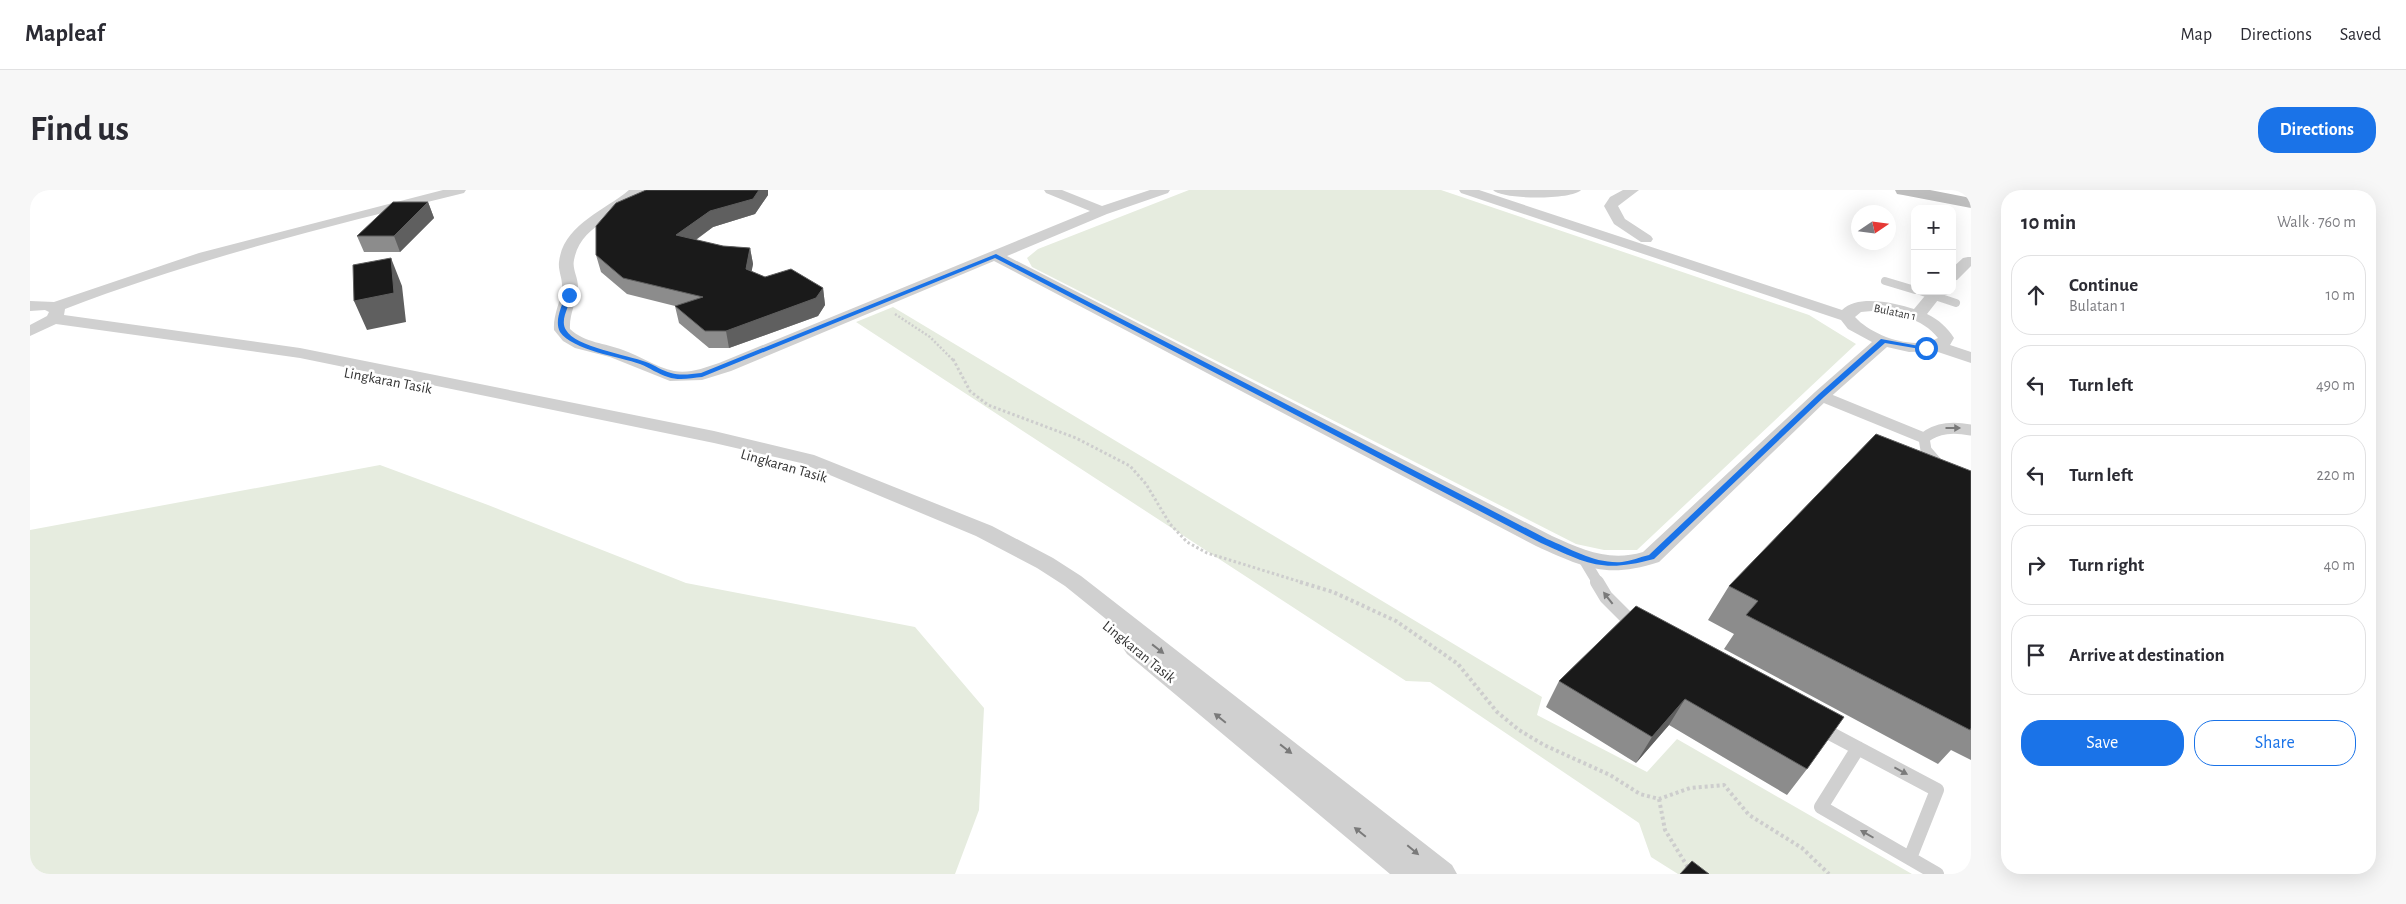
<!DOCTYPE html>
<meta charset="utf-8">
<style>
:root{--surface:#fff;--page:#f7f7f7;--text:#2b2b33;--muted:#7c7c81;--line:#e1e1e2;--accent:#1a73e8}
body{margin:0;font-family:"Alegreya Sans",sans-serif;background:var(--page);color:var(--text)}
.controls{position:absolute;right:15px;top:15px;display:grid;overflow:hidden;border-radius:10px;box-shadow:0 5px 20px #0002}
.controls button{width:45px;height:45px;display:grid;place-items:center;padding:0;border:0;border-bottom:1px solid var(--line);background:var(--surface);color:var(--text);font:25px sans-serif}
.compass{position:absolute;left:1821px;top:15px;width:45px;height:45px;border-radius:50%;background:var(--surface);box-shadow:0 5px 20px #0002;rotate:77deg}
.stop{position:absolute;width:15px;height:15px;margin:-11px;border:4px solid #1a73e8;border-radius:50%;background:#fff}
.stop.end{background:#1a73e8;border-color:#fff;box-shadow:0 1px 5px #0008}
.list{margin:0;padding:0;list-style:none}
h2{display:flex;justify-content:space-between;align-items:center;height:65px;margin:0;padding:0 20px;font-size:21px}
h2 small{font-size:16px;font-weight:400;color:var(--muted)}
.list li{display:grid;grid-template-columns:32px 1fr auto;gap:15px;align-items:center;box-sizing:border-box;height:80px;margin:0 10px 10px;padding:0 10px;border:1px solid var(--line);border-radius:20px}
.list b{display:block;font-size:19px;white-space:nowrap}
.list p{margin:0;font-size:16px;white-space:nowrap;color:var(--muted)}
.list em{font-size:16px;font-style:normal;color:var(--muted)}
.actions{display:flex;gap:10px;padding:15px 20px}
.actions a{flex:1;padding:11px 0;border:1px solid var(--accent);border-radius:20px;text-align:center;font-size:18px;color:var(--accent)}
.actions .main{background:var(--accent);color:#fff}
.icon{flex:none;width:28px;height:28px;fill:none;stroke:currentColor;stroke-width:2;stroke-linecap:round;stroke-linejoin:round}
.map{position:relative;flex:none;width:1941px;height:684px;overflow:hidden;border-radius:20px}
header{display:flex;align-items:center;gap:30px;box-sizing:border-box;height:70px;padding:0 25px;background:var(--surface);border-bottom:1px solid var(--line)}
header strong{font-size:24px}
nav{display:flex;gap:28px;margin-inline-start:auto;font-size:18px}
.intro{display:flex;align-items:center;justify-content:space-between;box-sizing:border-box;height:120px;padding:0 30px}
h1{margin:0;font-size:35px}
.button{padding:12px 22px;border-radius:20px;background:var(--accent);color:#fff;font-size:18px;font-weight:700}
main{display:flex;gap:30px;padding:0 30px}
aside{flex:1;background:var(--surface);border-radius:20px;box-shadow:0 5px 20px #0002}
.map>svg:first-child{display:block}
.green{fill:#e6ecdf}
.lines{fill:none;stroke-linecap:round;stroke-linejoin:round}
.path-far2{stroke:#cdcdcd;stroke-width:2.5;stroke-dasharray:2 2;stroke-linecap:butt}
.path-far1{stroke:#cdcdcd;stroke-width:3;stroke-dasharray:2.5 2.5;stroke-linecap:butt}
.path{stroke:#cdcdcd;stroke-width:4;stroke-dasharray:3 3;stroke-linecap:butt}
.lane-far2{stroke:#d0d0d0;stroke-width:8}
.lane-far1{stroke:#d0d0d0;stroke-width:11}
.lane{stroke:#d0d0d0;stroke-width:14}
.street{fill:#d0d0d0;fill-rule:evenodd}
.secondary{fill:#bdbdbd;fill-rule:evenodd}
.wall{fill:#8c8c8c}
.shaded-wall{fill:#5f5f5f}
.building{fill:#1a1a1a;stroke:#5f5f5f}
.oneway{fill:#7a7a7a}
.route{fill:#1a73e8}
.labels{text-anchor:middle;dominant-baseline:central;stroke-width:5;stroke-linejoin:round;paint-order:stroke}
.far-street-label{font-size:12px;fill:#333;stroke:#fff}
.street-label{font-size:15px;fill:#333;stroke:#fff}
</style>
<header>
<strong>Mapleaf</strong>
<nav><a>Map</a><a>Directions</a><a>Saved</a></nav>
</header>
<div class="intro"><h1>Find us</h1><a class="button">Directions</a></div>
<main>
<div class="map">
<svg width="1941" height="684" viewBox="0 0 1941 684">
<rect width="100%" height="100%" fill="#fff"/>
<path class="green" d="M1159 0H1411L1779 125 1826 154 1607 360H1574L1546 354 1002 77 997 68 1008 59Z
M863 117 1512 507 1507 525 1617 582 1647 549 1882 684H1648L1621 667 1609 633 1400 492 1376 491 826 132Z
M350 275 458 315 656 393 885 437 954 518 949 620 925 684H0V340Z"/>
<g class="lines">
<path class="path-far2" d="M865 124 900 147 924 171"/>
<path class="path-far1" d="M923 169 940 201 958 215 1046 248 1100 276 1116 294 1140 334 1157 352 1177 363 1274 393"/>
<path class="path" d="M1270 392 1303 402 1366 431 1428 474 1467 522 1489 540 1514 555 1580 585 1610 604 1629 609 1660 598 1694 595 1719 625 1772 658 1799 684
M1629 609 1635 640 1662 684"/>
<path class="lane-far2" d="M1855 91 1885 100
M1890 101 1926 113"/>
<path class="lane-far1" d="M1791 206 1894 248
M1909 275 1896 260 1894 248C1908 237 1924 237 1941 240
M1553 368 1568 393"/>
<path class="lane" d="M1567 392 1576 407 1605 436
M1790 538 1907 600 1880 668
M1828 558 1791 617 1907 684"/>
<path class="street" d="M413 0H436L434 3C299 36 165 69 35 119L34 125 270 158 684 241 784 265 962 336 1023 368 1051 386 1422 675 1427 684H1360L1097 464 1093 458 1097 452 1102 450 1035 396 1007 378 946 346 771 273 684 253 270 168 26 134 0 146V135L17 126 19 122 15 120 0 121V111L24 112 169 63Z
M599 0H614C593 28 551 32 544 70 542 79 548 87 548 97 547 111 539 124 540 139 555 153 575 153 593 160 610 166 626 177 644 181 659 184 674 178 689 173L1060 21 1016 3 1014 0H1032L1072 16 1120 0H1140L1138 3 1077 24 977 66 1522 346C1553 360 1579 372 1613 362L1785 202 1842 152 1818 139 1811 130 1431 3 1429 0H1449L1812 120C1828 104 1865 113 1884 119L1899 101H1915L1897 124C1909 130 1917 137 1924 148L1920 155 1941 162V173L1905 161 1879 162 1857 157 1797 210 1629 372C1576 389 1555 378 1506 356L964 71 701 181 672 190 640 191 580 167 545 158 533 151 524 140C523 125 530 113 532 99 533 89 528 81 529 72 533 35 574 21 599 0ZM1842 121C1865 123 1893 128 1908 148 1884 161 1842 146 1825 127L1831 122Z
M1463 0H1551C1542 10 1472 10 1463 0Z
M1593 0H1609L1588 16 1595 29 1621 46 1623 49 1621 52H1611L1584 34 1574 16 1580 7Z
M1938 67H1941V76L1927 90 1922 91V78L1933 68Z"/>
<path class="secondary" d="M1865 0H1900L1941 8V18L1873 5 1867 4Z"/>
</g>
<path class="wall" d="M616 0H738V5L725 24 683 37 666 50 693 56 720 58 723 74 721 82 735 87 793 98 795 115 788 126 699 158H679L649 133 645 116 597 104 571 82 566 65Z
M398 12 404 28 370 62H334L327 46Z
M1941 281V570L1921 560 1908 574 1694 459 1704 444 1678 430 1699 396Z
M1606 416 1777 579 1757 605 1639 535 1606 573 1516 517 1529 491Z"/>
<path class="shaded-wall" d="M729 0H738V5L725 24 683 37 650 61 646 45 680 21Z
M398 12 404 28 370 62 364 46Z
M720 58 723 74 719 96 716 79Z
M361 68 372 96 376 132 337 140 324 111Z
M793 98 795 115 788 126 699 158 696 141Z
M1655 509 1639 535 1606 573 1622 547Z"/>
<path class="building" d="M616 0H729L723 9 680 21 646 45 693 56 720 58 716 79 735 87 761 79 793 98 786 108 696 141H675L645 116 673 107 593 88 566 65V36L586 13Z
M363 12H398L364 46H327Z
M361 68 364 103 324 111 323 75Z
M1846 244 1941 281V538L1940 540 1716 425 1728 411 1699 396Z
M1606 416 1814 527 1777 579 1655 509 1622 547 1529 491Z
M1662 671 1679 684H1650Z"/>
<defs><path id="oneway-solid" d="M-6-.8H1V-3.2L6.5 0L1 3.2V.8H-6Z" transform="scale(1.25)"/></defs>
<g class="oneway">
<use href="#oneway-solid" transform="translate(1923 238)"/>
<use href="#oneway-solid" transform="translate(1578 408) rotate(-128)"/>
<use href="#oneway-solid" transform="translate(1128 459) rotate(38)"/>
<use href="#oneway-solid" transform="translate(1190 528) rotate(-141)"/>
<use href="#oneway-solid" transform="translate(1256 559) rotate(38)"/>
<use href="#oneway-solid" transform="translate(1871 581) rotate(28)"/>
<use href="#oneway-solid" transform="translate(1330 642) rotate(-141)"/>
<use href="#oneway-solid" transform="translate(1837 644) rotate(-150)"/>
<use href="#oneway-solid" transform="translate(1383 660) rotate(40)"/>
</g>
<path class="route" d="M966 64 1517 349C1541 359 1565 374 1592 372 1601 371 1610 367 1619 365L1789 204 1851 149 1900 158 1896 160 1855 153 1794 207 1624 369C1572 383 1558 374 1511 353L965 68 672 187C661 188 649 191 638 187 628 184 620 178 610 174 590 167 542 160 530 142 524 131 532 115 536 105L541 104C541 115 529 129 536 140 545 157 598 165 616 172 625 175 632 181 641 183 651 186 661 184 671 183Z"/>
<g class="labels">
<g class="far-street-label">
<text transform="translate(1865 122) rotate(12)">Bulatan 1</text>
</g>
<g class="street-label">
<text transform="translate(358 191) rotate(11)">Lingkaran Tasik</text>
<text transform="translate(754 276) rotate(16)">Lingkaran Tasik</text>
<text transform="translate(1109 462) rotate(39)">Lingkaran Tasik</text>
</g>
</g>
</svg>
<div class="controls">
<button>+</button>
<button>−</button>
</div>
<svg class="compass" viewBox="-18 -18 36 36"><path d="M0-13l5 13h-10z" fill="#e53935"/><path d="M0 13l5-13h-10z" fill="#7c7c81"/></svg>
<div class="stop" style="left:1896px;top:158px"></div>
<div class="stop end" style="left:539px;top:105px"></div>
</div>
<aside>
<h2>10 min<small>Walk · 760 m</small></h2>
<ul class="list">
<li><svg class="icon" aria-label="ahead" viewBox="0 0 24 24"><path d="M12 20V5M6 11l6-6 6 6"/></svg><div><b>Continue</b><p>Bulatan 1</p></div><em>10 m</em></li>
<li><svg class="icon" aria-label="left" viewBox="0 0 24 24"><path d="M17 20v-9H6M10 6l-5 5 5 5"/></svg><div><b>Turn left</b></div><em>490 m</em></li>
<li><svg class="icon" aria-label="left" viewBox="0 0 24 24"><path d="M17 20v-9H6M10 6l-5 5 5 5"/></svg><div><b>Turn left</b></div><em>220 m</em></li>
<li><svg class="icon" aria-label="right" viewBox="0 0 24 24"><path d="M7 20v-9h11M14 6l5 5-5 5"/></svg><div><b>Turn right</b></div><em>40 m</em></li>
<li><svg class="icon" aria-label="arrive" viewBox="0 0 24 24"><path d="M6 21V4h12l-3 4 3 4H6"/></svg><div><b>Arrive at destination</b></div></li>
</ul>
<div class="actions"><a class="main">Save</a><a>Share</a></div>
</aside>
</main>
